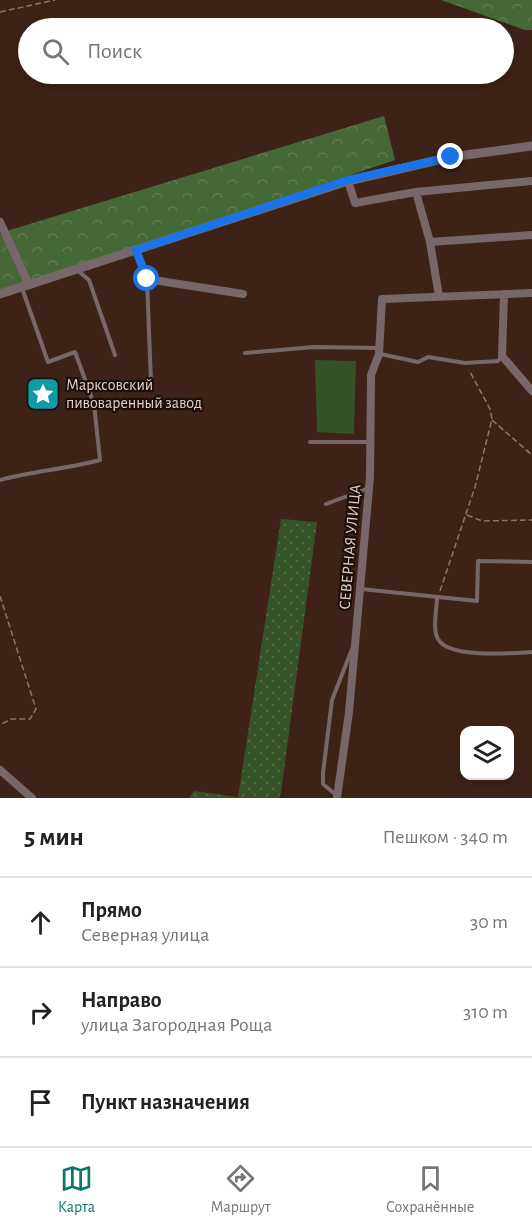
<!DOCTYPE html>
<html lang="ru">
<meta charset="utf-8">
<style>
:root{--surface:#fff;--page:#f2f2f2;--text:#222;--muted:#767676;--line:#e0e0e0;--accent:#0f766e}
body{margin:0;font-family:"Alegreya Sans",sans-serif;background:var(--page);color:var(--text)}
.controls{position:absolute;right:18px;bottom:18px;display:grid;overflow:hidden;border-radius:12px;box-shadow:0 3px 9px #0003}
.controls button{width:54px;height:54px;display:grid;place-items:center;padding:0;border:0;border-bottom:2px solid var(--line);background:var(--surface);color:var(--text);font:30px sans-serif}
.stop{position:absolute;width:18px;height:18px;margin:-14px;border:4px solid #1a73e8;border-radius:50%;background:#fff}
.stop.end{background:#1a73e8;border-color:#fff;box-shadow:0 2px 6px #0008}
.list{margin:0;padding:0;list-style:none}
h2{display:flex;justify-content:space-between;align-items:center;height:78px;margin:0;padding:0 24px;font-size:26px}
h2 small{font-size:20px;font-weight:400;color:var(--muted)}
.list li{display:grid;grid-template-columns:39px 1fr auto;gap:18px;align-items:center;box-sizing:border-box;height:90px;padding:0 24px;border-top:2px solid var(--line)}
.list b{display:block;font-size:22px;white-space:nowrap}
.list p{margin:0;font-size:20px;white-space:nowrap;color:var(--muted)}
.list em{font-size:20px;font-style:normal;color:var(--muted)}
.icon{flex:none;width:33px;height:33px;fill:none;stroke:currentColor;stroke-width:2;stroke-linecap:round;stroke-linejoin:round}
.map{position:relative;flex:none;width:532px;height:798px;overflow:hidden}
.search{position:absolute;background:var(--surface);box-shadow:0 3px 9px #0003;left:18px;right:18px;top:18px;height:66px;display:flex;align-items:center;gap:15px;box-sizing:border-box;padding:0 21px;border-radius:33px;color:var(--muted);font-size:22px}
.sheet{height:348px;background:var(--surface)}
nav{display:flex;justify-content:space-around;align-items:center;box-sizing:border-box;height:84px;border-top:2px solid var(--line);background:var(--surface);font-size:16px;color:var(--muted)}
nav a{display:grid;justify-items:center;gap:3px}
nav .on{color:var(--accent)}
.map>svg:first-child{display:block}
.green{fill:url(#green-dots)}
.forest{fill:url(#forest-crowns)}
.pitch{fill:#355326}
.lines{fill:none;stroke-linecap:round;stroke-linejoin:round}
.path{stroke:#8d756c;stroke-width:1.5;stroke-dasharray:6 3;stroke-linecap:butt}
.service{stroke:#78676a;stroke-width:4}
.minor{stroke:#78676a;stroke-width:8}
.tertiary{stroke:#78676a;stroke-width:9}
.route{stroke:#1a73e8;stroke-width:8}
.labels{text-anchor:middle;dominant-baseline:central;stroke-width:4.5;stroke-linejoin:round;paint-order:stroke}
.poi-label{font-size:16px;fill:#e1cec7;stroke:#1c0f0b;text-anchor:start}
.street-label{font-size:16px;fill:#e1cec7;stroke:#1c0f0b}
</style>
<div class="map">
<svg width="532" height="798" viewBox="0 0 532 798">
<defs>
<pattern id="green-dots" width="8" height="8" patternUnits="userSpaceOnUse" patternTransform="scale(1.5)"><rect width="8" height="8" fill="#355326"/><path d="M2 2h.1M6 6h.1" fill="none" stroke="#526b44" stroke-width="1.8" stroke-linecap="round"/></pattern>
<pattern id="forest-crowns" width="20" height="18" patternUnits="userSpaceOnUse" patternTransform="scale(1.5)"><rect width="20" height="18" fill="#466836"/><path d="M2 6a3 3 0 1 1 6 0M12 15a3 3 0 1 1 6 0" fill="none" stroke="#607c52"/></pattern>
</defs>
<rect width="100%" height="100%" fill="#3e2217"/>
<path class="green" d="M281 519 317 522 281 793 279 798H189L194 791 238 797Z"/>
<path class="forest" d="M441 0H532V30H525Z
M384 116 395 160 0 294V233Z"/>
<path class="pitch" d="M315 360 356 361 354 434 317 432Z"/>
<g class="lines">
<path class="path" d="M0 12 55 0
M492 420 532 455
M467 515 482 521 532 520
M440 591 475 487 492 419 490 409 469 370
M0 596 36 709 30 719H11L0 725"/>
<path class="service" d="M77 270 89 280 115 355
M147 279 151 383
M245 353 314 347 379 348
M380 354 418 362 428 357 465 363 498 361 502 356
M310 442H370
M0 480C33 471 67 469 100 460L94 404 75 352 48 362 22 288
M326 504 369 488
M361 589 477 601 478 561 532 562
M437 598C437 609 432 629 438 639 449 659 512 653 532 652
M336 795 323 784V773L332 700 352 649"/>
<path class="minor" d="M348 181 355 203 416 192 532 181
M416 192 430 242 439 296
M0 222 29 285
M430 242 532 235
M136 250 147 279 243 294
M504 294 502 356 532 391
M0 770 32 798
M337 798 349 712 370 477 371 375 379 354 382 299 532 293"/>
<path class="tertiary" d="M0 294 348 181 451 157 532 146"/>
</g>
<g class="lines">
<path class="route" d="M147 279 136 250 348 180 451 157"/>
</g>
<defs>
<symbol id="sight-square" viewBox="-11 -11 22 22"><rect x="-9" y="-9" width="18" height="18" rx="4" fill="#0f9aa8" stroke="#1c0f0b"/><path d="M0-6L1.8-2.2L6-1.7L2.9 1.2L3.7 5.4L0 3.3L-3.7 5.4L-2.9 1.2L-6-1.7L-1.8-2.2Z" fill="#fff"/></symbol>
</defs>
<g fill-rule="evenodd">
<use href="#sight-square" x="24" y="375" width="38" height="38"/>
</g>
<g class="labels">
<g class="poi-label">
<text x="66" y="385">Марксовский<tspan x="66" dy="18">пивоваренный завод</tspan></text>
</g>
<g class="street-label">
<text transform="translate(350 547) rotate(-85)">СЕВЕРНАЯ УЛИЦА</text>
</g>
</g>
</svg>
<div class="controls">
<button><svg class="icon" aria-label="layers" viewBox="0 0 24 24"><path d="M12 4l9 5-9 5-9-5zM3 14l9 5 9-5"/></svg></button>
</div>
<div class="stop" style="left:147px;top:279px"></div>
<div class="stop end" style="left:451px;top:157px"></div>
<div class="search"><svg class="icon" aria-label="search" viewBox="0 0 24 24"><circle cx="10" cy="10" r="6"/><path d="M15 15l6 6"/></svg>Поиск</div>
</div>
<section class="sheet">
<h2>5 мин<small>Пешком · 340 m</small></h2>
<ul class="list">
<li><svg class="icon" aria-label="ahead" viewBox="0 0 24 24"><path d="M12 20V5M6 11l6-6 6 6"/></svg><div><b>Прямо</b><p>Северная улица</p></div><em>30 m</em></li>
<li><svg class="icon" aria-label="right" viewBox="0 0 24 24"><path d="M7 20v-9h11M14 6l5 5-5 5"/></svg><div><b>Направо</b><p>улица Загородная Роща</p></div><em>310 m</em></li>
<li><svg class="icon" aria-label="arrive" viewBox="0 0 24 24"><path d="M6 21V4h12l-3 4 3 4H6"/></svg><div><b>Пункт назначения</b></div></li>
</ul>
</section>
<nav>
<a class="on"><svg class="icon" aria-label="map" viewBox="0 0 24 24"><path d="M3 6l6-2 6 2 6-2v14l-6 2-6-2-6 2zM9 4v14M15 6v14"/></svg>Карта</a>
<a><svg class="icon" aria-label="directions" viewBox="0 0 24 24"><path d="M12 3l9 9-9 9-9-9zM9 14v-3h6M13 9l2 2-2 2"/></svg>Маршрут</a>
<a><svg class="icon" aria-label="saved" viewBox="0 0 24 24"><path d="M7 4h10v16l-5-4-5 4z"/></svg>Сохранённые</a>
</nav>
